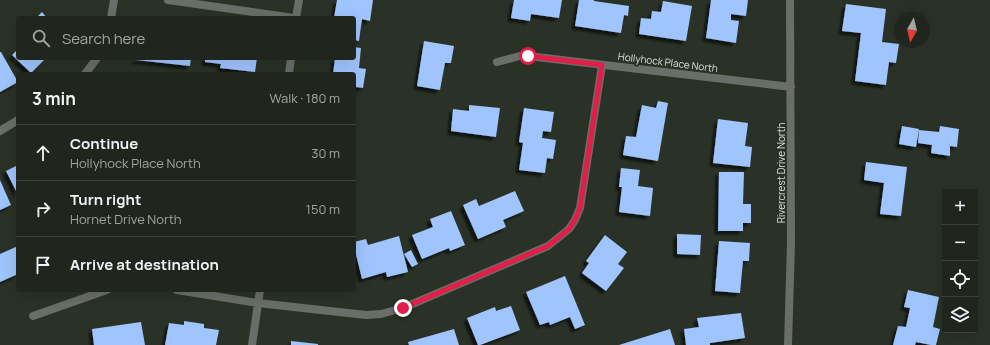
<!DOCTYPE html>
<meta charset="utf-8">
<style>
:root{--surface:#20261d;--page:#2d322a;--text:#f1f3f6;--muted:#a2a5a4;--line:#3d433b}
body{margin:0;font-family:Manrope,sans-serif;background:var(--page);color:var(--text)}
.controls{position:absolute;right:12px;bottom:12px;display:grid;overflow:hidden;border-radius:4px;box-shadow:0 4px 16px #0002}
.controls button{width:36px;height:36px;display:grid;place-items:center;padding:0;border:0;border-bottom:1px solid var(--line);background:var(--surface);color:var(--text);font:20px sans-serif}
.compass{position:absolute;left:894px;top:12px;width:36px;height:36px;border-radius:50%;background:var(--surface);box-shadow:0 4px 16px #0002;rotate:188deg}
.stop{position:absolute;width:12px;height:12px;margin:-9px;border:3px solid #e11d48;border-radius:50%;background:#fff}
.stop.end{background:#e11d48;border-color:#fff;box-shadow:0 1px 4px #0008}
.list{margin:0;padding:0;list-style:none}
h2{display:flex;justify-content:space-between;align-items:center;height:52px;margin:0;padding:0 16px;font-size:17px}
h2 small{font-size:13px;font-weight:400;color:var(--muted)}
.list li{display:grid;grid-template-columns:26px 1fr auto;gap:12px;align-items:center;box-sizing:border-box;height:56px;padding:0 16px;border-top:1px solid var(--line)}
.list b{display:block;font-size:15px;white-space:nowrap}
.list p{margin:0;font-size:13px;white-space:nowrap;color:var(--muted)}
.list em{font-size:13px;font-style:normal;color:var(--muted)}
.icon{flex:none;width:22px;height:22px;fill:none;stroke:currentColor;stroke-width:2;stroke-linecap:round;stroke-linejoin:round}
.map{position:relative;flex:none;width:990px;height:345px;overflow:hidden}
.search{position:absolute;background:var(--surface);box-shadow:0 4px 16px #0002;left:16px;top:16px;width:340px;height:44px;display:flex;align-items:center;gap:10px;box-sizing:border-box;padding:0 14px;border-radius:4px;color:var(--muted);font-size:15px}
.panel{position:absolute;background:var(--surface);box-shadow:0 4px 16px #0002;left:16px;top:72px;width:340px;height:220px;border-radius:4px}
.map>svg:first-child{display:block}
.building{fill:#9fc4fe;filter:url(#shadow)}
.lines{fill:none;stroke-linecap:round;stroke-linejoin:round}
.street{stroke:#6a6e68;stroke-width:8}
.route{stroke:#e11d48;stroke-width:5}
.labels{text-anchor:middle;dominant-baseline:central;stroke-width:4;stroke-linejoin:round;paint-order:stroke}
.street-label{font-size:10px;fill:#dbe0d9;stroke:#2a3227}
</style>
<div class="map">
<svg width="990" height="345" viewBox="0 0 990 345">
<defs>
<filter id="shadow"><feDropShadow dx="-3.5" dy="3.5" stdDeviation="1" flood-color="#0009"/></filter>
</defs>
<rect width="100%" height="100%" fill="#2a3227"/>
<path class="building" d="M337 0H373L370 21 362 19 359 41 354 40V18H334Z
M514 0H562L559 18 531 14 530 21 511 18Z
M579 0H594V1L629 6 628 16 624 15 621 33 575 26Z
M711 0H748L746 16 731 14V20L739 21 736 43 706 38Z
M663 1 692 6 686 41 639 34 641 18 651 19 652 11 661 12Z
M846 4 886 9 882 42 899 44 896 63 889 62 886 85 855 81 861 33 842 31Z
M42 12 47 18H36Z
M424 41 454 46 451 63H445L440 90 417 86Z
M354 47 361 48 359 68 366 69 363 88 356 87 355 92H354V74H333L335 58H354Z
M18 49V58H46L31 73 12 55Z
M0 52H1L18 82 0 92Z
M136 58H191L190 66 136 60Z
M205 58H257L255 72 220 68 221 64 205 62Z
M658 101 668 103 658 161 623 155 626 136 636 137 642 105 656 108Z
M469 105 500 108 496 137 451 131 453 109 469 111Z
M524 108 554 112 551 132 543 131 542 138 556 140 553 159 547 158 545 173 519 170 523 143 519 142Z
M718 119 748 123 745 146 752 147 750 167 713 163Z
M902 126 919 129 916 147 899 144Z
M940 126 959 129 957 147 950 146V156L931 153 932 145 918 143 919 130 939 132Z
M866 162 907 167 901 216 880 214 884 183 864 180Z
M18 165V195L6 171Z
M621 168 640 170 638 186 653 188 650 216 619 212 622 187H619Z
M719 172H744L743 204H751V223H743V231H718Z
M0 180 11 205 0 210Z
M515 191 524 211 503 220 506 227 478 239 463 205 476 199 479 206Z
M451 211 465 245 450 251 449 248 422 259 412 235 433 227 430 219Z
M677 234 701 235 700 255 677 254Z
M605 235 627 252 618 264 624 268 606 291 582 273 589 263 586 261Z
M399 236 408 272 387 277 386 272 362 279 354 246V242L366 239 368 245Z
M719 241 750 243 749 261H743L740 293 715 291Z
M18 246V274L0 282V254Z
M411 250 418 264 412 267 404 254Z
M565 276 585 325 575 329 570 317 550 325 549 322 540 325 526 292Z
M908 290 939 297 933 327 940 329 936 345H931L916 342 915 345H893L898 326 906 327 910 308 904 307Z
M511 306 520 330 480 345H478L467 318 495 307 496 311Z
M741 313 745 338 710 343V345H686L684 329 699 327 697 318Z
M184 321 204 324V328L219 330 216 345H165L169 323 184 325Z
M141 322 145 345H94L92 329Z
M454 329 459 345H409L408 342Z
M670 329 675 345H619Z
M291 341 318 344V345H291Z"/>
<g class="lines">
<path class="street" d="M168 0 294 18
M111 18 114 0
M296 18 299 0
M497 62 520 56H528L791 87
M85 74 97 58
M289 74 291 58
M0 131 18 120
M177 290 258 303 366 315 381 314 403 308 548 246 569 229 575 220 580 208 602 65
M33 316 107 290
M252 345 260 290
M788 345 791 243 790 0"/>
</g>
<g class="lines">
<path class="route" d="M403 308 548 246 569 229 575 220 580 208 602 65 528 56"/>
</g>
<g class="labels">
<g class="street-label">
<text transform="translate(668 62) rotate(7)">Hollyhock Place North</text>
<text transform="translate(781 173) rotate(-90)">Rivercrest Drive North</text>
</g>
</g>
</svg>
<div class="controls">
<button>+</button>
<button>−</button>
<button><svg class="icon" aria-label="locate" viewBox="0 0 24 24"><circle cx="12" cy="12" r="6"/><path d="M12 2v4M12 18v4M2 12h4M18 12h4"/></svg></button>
<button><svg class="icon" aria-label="layers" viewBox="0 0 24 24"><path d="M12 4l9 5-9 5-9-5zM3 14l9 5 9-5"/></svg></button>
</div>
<svg class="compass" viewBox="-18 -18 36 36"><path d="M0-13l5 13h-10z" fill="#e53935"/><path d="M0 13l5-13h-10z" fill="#a2a5a4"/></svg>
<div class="stop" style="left:528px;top:56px"></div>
<div class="stop end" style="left:403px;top:308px"></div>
<div class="search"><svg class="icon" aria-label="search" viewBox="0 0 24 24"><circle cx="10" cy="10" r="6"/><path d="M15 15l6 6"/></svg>Search here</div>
<section class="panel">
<h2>3 min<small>Walk · 180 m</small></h2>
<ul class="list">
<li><svg class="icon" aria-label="ahead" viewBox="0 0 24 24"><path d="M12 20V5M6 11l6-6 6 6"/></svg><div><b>Continue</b><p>Hollyhock Place North</p></div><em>30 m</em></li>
<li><svg class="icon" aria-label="right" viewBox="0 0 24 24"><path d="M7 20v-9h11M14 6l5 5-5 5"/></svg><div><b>Turn right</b><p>Hornet Drive North</p></div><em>150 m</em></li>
<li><svg class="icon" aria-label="arrive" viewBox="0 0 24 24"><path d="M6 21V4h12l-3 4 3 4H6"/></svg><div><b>Arrive at destination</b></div></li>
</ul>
</section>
</div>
